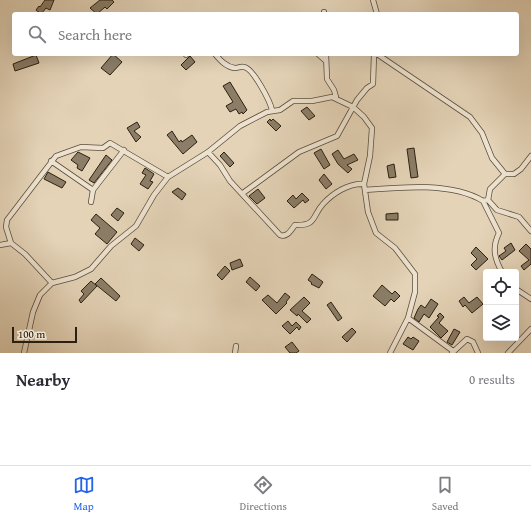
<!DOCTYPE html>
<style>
:root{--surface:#fff;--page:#f7f7f7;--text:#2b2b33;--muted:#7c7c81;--line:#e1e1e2;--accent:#2563eb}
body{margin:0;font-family:"Gentium Book Plus",serif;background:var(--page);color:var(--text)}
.controls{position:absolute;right:12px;bottom:12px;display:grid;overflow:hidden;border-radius:4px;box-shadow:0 4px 16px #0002}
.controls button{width:36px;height:36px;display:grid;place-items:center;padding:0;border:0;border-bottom:1px solid var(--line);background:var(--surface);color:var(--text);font:20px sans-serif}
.scale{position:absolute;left:12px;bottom:10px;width:65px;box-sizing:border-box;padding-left:4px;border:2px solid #2b2011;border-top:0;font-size:11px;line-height:14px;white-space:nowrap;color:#2b2011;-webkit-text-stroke:3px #ede2d0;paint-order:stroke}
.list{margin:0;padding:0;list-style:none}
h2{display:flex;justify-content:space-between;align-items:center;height:52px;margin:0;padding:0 16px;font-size:17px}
h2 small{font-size:13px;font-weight:400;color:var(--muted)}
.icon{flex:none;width:22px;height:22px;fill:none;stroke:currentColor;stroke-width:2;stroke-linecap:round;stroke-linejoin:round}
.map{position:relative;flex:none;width:531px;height:353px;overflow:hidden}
.search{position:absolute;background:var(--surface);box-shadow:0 4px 16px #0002;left:12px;right:12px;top:12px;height:44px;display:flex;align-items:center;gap:10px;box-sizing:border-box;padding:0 14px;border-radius:4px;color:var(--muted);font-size:15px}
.sheet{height:112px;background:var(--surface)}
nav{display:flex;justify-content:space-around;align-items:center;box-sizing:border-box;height:56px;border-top:1px solid var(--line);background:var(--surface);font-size:11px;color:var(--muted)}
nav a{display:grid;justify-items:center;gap:2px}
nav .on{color:var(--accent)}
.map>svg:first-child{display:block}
.building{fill:#8b7d67;stroke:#2b2011}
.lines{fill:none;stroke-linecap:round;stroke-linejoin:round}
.minor-casing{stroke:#594d3a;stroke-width:6}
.minor{stroke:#ede2d0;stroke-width:4.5}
</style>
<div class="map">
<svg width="531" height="353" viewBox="0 0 531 353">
<rect width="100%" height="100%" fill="#e4d3b7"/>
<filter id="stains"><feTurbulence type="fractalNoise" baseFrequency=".005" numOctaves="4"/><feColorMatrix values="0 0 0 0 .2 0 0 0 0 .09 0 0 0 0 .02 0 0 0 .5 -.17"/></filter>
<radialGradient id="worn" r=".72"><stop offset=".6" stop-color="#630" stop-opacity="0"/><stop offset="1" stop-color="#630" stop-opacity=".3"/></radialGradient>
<path class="building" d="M45 0H54L50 10 46 8 41 14 36 10 39 6 40 7Z
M100 0H112L114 2 107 9 105 7 97 14 90 8Z
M113 54 122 62 110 75 101 68Z
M36 55 39 63 15 71 13 64Z
M190 56 195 62 186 70 181 65Z
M230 82 247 110 243 114 242 112 239 114 236 109 230 112 226 106 233 102 223 86Z
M307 107 315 116 309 120 301 111Z
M270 119 271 121 273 119 281 126 276 131 267 122Z
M137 122 140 127 134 131 141 137 136 142 127 128Z
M172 131 179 142 181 140 182 142 192 135 197 142 183 154 167 135Z
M414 148 418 177 411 178 407 149Z
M321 149 330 165 324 169 314 153Z
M338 150 344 159 354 154 358 160 347 165 352 169 348 173 338 164 332 154Z
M78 152 90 158 82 171 77 168 78 165 71 160Z
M224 152 234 163 230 167 220 156Z
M106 155 112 160 94 183 89 180Z
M394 164 396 177 389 178 387 166Z
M145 168 154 174 150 181 153 182 148 189 140 184 146 175 142 173Z
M48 172 66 182 62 188 44 179Z
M324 174 332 184 326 189 319 180Z
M178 188 186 194 182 200 172 192Z
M258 189 265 198 257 204 249 196Z
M302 193 309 200 305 203 303 200 294 208 287 201 293 195 296 199Z
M117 208 124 213 118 221 111 215Z
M398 213V220H386V214Z
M96 214 117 232 107 244 95 234 100 228 91 220Z
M135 238 144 245 139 251 131 244Z
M511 243 515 250 502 260 499 256 506 251 504 248Z
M526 244 531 249V264L524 270 521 266 529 260 519 251Z
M476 247 488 259 476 270 471 265 477 259 471 253Z
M240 259 243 266 232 270 230 263Z
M225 266 230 271 222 280 217 275Z
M312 274 323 282 319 288 311 284 312 283 308 280Z
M250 277 260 286 256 291 246 282Z
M101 278 120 296 116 301 95 284Z
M91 281 97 286 81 303 79 300 84 294 81 291Z
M382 285 392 294 395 291 400 296 394 302 391 299 385 306 373 296Z
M285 293 290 297 286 302 287 303 276 314 262 300 268 295 277 303Z
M304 297 310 303 302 311 311 319 307 323 298 314 297 316 290 310Z
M464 297 469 303 477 297 483 304 472 313 465 305 463 307 459 301Z
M431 299 438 304 429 318 424 314 419 322 414 318 418 309 421 305 425 308Z
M331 302 342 318 338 321 327 305Z
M440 313 444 317 439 323 448 331 441 338 430 327 439 317 437 316Z
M288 321 292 326 296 322 301 327 299 330 297 327 290 334 282 326Z
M352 328 356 332 347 342 342 337Z
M454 329 460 332 452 345 447 342Z
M408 337 411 339 413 337 419 341 413 350 403 344Z
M292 342 299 351 296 353H290L285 347Z"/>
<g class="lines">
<defs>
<path id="minor" d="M373 0 377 14
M324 12V14
M215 54C220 60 226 67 235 68 238 68 241 66 244 67 253 68 270 101 272 110
M318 54 326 61
M326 54 327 79 334 90 336 97
M377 54 470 117 482 133 492 158 505 174
M186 55 187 54
M208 152 220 165 230 181 280 235C287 238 291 230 295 225 317 226 312 216 323 204 333 193 349 183 364 184
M51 161 93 190
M365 190C400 187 452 182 483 201L488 200 490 189 505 174H514L521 169 531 156
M243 193 299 152 337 136 357 100 367 88 373 84 374 54
M488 200 497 210 519 217 531 231
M483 201 499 233C492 247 494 258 502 272
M91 202 93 190 124 150
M0 245 11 243
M52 283 25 254 11 243 6 227 7 220 56 156 81 147 103 148 110 143 168 177
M516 289 531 299
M408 318 453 351
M24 353 33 312 40 295 52 283 75 277 91 269 111 246 136 226 154 195 168 177 208 152 240 126 267 112 280 110 293 101H312L332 97 353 107 364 117 372 128 370 156 364 184 368 212 376 233 395 248 415 274V292L408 318 390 353
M235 353 236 346
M452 353 467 339 473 342 478 353
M508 353 531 329"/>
</defs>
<use href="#minor" class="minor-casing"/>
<use href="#minor" class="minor"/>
</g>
<rect width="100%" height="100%" filter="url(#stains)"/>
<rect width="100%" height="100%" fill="url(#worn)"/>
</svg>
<div class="controls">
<button><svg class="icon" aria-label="locate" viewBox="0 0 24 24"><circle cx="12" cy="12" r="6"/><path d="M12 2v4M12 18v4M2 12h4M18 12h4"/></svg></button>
<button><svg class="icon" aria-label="layers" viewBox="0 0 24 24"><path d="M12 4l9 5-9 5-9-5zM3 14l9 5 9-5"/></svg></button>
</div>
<div class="scale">100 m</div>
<div class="search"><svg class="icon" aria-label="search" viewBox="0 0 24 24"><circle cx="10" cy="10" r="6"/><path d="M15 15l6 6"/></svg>Search here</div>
</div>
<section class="sheet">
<h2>Nearby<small>0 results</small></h2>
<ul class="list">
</ul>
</section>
<nav>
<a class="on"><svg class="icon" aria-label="map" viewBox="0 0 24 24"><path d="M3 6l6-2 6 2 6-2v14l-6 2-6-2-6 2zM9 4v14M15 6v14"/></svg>Map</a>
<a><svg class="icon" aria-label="directions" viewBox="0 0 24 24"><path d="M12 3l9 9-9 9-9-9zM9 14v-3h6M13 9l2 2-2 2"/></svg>Directions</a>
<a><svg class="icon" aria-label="saved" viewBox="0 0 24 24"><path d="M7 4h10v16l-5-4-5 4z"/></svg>Saved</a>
</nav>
